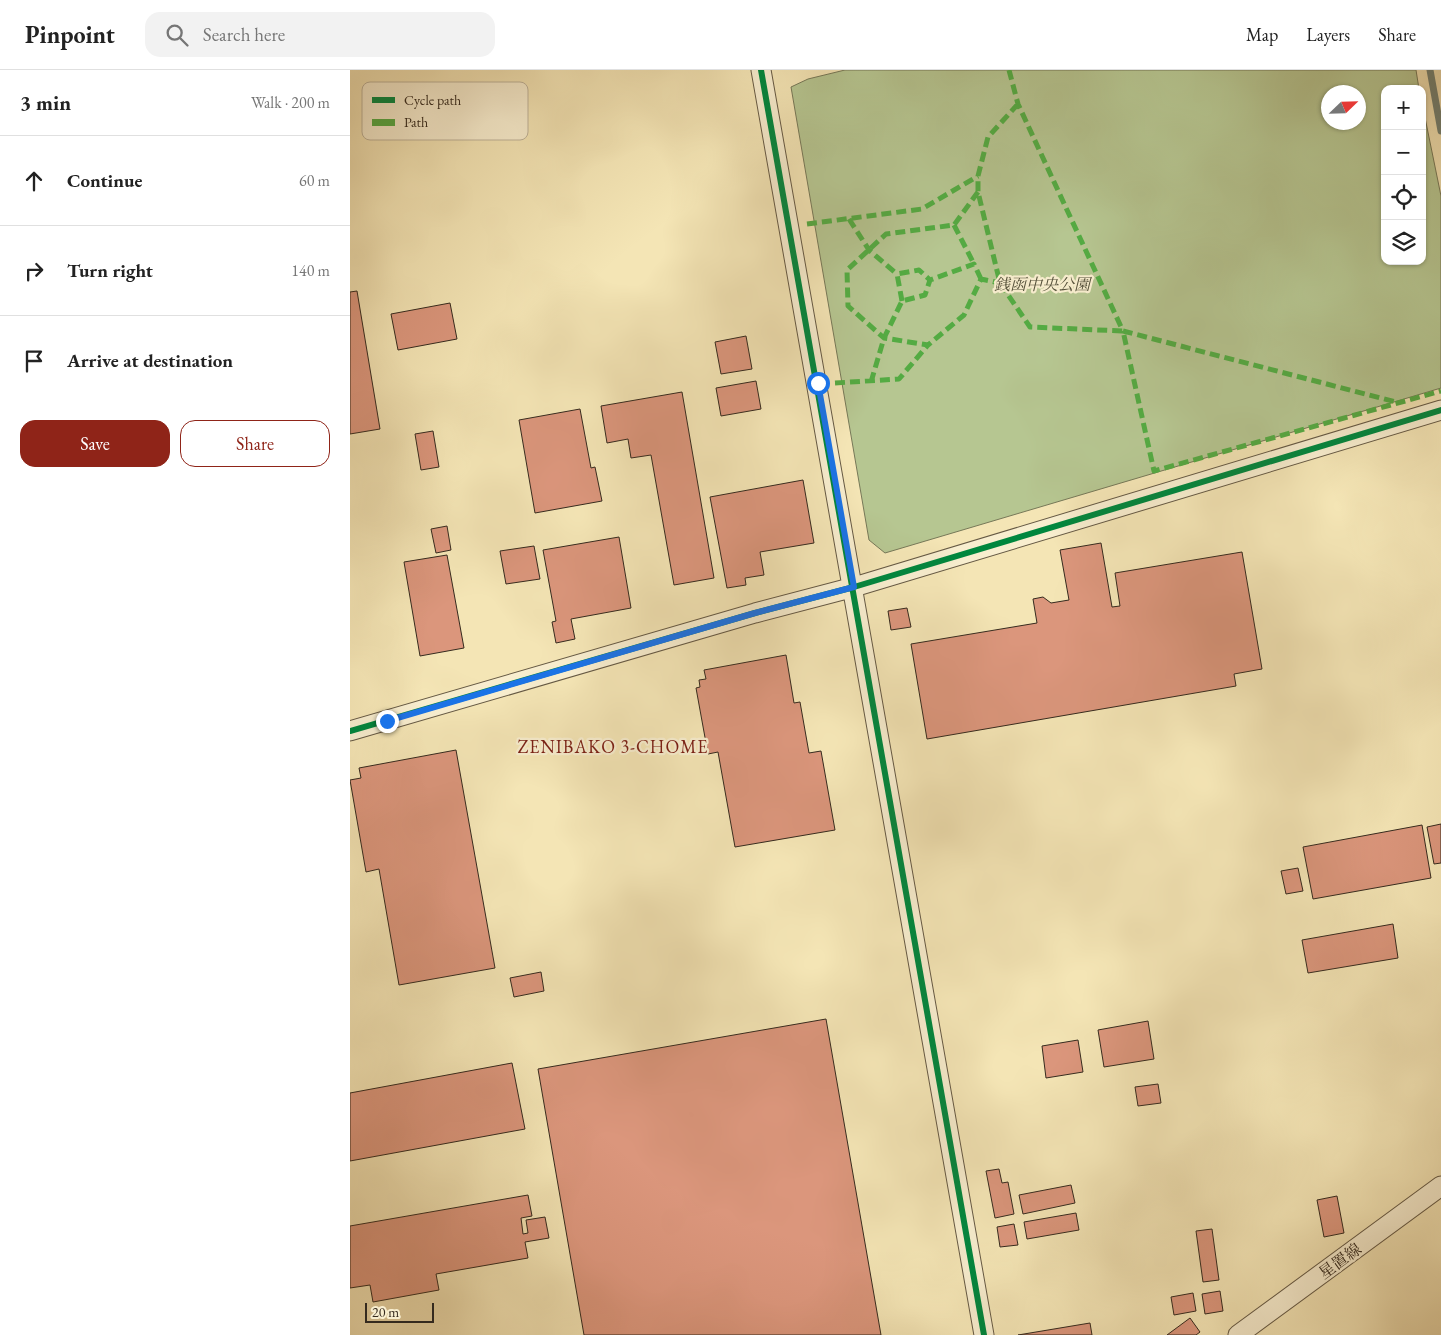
<!DOCTYPE html>
<meta charset="utf-8">
<style>
:root{--surface:#fff;--page:#f2f2f2;--text:#222;--muted:#767676;--line:#e0e0e0;--accent:#8f2418}
body{margin:0;font-family:"EB Garamond","Noto Serif JP",serif;background:var(--page);color:var(--text)}
.controls{position:absolute;right:15px;top:15px;display:grid;overflow:hidden;border-radius:10px;box-shadow:0 1px 4px #0004}
.controls button{width:45px;height:45px;display:grid;place-items:center;padding:0;border:0;border-bottom:1px solid var(--line);background:var(--surface);color:var(--text);font:25px sans-serif}
.compass{position:absolute;left:971px;top:15px;width:45px;height:45px;border-radius:50%;background:var(--surface);box-shadow:0 1px 4px #0004;rotate:67deg}
.scale{position:absolute;left:15px;bottom:12px;width:69px;box-sizing:border-box;padding-left:5px;border:2px solid #352a1e;border-top:0;font-size:14px;line-height:18px;white-space:nowrap;color:#352a1e;-webkit-text-stroke:4px #f8eecf;paint-order:stroke}
.stop{position:absolute;width:15px;height:15px;margin:-11px;border:4px solid #1a73e8;border-radius:50%;background:#fff}
.stop.end{background:#1a73e8;border-color:#fff;box-shadow:0 1px 5px #0008}
.list{margin:0;padding:0;list-style:none}
h2{display:flex;justify-content:space-between;align-items:center;height:65px;margin:0;padding:0 20px;font-size:21px}
h2 small{font-size:16px;font-weight:400;color:var(--muted)}
.list li{display:grid;grid-template-columns:32px 1fr auto;gap:15px;align-items:center;box-sizing:border-box;height:90px;padding:0 20px;border-top:1px solid var(--line)}
.list b{display:block;font-size:19px;white-space:nowrap}
.list em{font-size:16px;font-style:normal;color:var(--muted)}
.actions{display:flex;gap:10px;padding:15px 20px}
.actions a{flex:1;padding:11px 0;border:1px solid var(--accent);border-radius:15px;text-align:center;font-size:18px;color:var(--accent)}
.actions .main{background:var(--accent);color:#fff}
.icon{flex:none;width:28px;height:28px;fill:none;stroke:currentColor;stroke-width:2;stroke-linecap:round;stroke-linejoin:round}
.map{position:relative;flex:none;width:1091px;height:1265px;overflow:hidden}
header{display:flex;align-items:center;gap:30px;box-sizing:border-box;height:70px;padding:0 25px;background:var(--surface);border-bottom:1px solid var(--line)}
header strong{font-size:24px}
nav{display:flex;gap:28px;margin-inline-start:auto;font-size:18px}
.search{width:350px;height:45px;background:var(--page);display:flex;align-items:center;gap:12px;box-sizing:border-box;padding:0 18px;border-radius:15px;color:var(--muted);font-size:19px}
main{display:flex}
aside{flex:1;background:var(--surface)}
.map>svg:first-child{display:block}
.green{fill:#b6c691;stroke:#767858;fill-rule:evenodd}
.lines{fill:none;stroke-linecap:round;stroke-linejoin:round}
.stream{stroke:#738376;stroke-width:7}
.building{fill:#db967c;stroke:#352a1e}
.street-casing{stroke:#655944;stroke-width:21}
.street{stroke:#f8eecf;stroke-width:19}
.quiet{stroke:#54ab43;stroke-width:5;stroke-dasharray:10 5;stroke-linecap:butt}
.cycleway-casing{stroke:#f8eecf;stroke-width:9}
.cycleway{stroke:#00873e;stroke-width:6}
.route{stroke:#1a73e8;stroke-width:6}
.labels{text-anchor:middle;dominant-baseline:central;stroke-width:4.5;stroke-linejoin:round;paint-order:stroke}
.park-label{font-size:16px;font-style:italic;fill:#55513b;stroke:#f8eecf}
.street-label{font-size:16px;fill:#352a1e;stroke:#f8eecf}
.neighbourhood-label{font-size:18px;letter-spacing:1px;fill:#7a1f14;stroke:#f8eecf}
.key{fill:#f8eecf;stroke:#beb39a;stroke-width:1}
.key-label{font-size:14px;fill:#352a1e}
</style>
<header>
<strong>Pinpoint</strong>
<div class="search"><svg class="icon" aria-label="search" viewBox="0 0 24 24"><circle cx="10" cy="10" r="6"/><path d="M15 15l6 6"/></svg>Search here</div>
<nav><a>Map</a><a>Layers</a><a>Share</a></nav>
</header>
<main>
<aside>
<h2>3 min<small>Walk · 200 m</small></h2>
<ul class="list">
<li><svg class="icon" aria-label="ahead" viewBox="0 0 24 24"><path d="M12 20V5M6 11l6-6 6 6"/></svg><div><b>Continue</b></div><em>60 m</em></li>
<li><svg class="icon" aria-label="right" viewBox="0 0 24 24"><path d="M7 20v-9h11M14 6l5 5-5 5"/></svg><div><b>Turn right</b></div><em>140 m</em></li>
<li><svg class="icon" aria-label="arrive" viewBox="0 0 24 24"><path d="M6 21V4h12l-3 4 3 4H6"/></svg><div><b>Arrive at destination</b></div></li>
</ul>
<div class="actions"><a class="main">Save</a><a>Share</a></div>
</aside>
<div class="map">
<svg width="1091" height="1265" viewBox="0 0 1091 1265">
<rect width="100%" height="100%" fill="#f4e5b5"/>
<filter id="stains"><feTurbulence type="fractalNoise" baseFrequency=".004" numOctaves="4"/><feColorMatrix values="0 0 0 0 .2 0 0 0 0 .09 0 0 0 0 .02 0 0 0 .5 -.17"/></filter>
<radialGradient id="worn" r=".72"><stop offset=".6" stop-color="#630" stop-opacity="0"/><stop offset="1" stop-color="#630" stop-opacity=".3"/></radialGradient>
<path class="green" d="M495 0H1066L1069 19H1035V191H1072V33L1091 126V318L535 483 519 470 441 17 458 9ZM978 22H1008V52H978Z"/>
<g class="lines">
<path class="stream" d="M1080 0 1091 61"/>
</g>
<path class="building" d="M7 221 30 359 0 364V222Z
M100 233 107 269 48 280 41 244Z
M396 266 402 299 371 304 365 272Z
M406 311 411 339 371 346 366 318Z
M332 322 364 508 324 515 301 385 281 388 278 369 257 373 251 336Z
M230 339 241 398 245 397 252 431 185 443 169 350Z
M83 361 89 397 71 400 65 364Z
M453 410 464 473 410 482 414 505 395 508 396 515 377 518 360 427Z
M97 456 101 480 86 483 81 459Z
M269 467 281 538 221 549 225 569 206 573 202 552 206 551 193 480Z
M751 473 762 537 770 536 765 503 892 482 912 599 884 604 886 616 577 669 561 574 687 553 683 529 693 527 701 533 719 530 710 480Z
M184 476 190 509 156 514 150 481Z
M97 485 114 578 70 586 54 492Z
M557 538 561 557 541 560 538 541Z
M436 585 444 633 450 632 459 683 471 681 485 760 385 777 368 682 358 684 346 618 350 617 349 610 356 609 354 600Z
M106 680 145 898 49 915 29 799 16 802 0 710 11 708 9 698Z
M1091 754V793L1084 794 1077 757Z
M1072 755 1081 808 963 829 953 777Z
M948 798 953 821 936 824 931 801Z
M1043 854 1048 888 958 903 952 870Z
M191 902 194 921 164 927 160 908Z
M476 949 531 1265H234L188 999Z
M798 951 804 989 754 997 748 960Z
M728 970 733 1002 696 1008 692 976Z
M162 993 175 1059 0 1091V1023Z
M808 1014 811 1033 788 1036 785 1017Z
M649 1099 652 1113 658 1112 664 1144 645 1148 636 1101Z
M721 1115 725 1133 673 1144 669 1125Z
M178 1125 182 1146 171 1148 173 1164 178 1163 176 1150 195 1147 199 1168 175 1172 178 1188 86 1204 89 1220 23 1232 20 1215 0 1218V1156Z
M987 1126 994 1163 974 1167 967 1130Z
M726 1143 729 1160 677 1169 674 1152Z
M664 1154 668 1175 650 1177 647 1157Z
M862 1159 869 1210 853 1212 846 1161Z
M870 1221 873 1241 855 1244 852 1224Z
M843 1223 846 1241 824 1245 821 1227Z
M840 1248 850 1262 846 1265H817Z
M740 1253 742 1265H668Z"/>
<g class="lines">
<defs>
<path id="street" d="M411 0 634 1265
M0 661 405 543 504 517 1091 340
M888 1265 1091 1116"/>
</defs>
<use href="#street" class="street-casing"/>
<use href="#street" class="street"/>
<path class="quiet" d="M659 0 668 34 773 261 1046 332
M668 34 638 67 628 106V122L650 213 680 257 773 261 804 401 1091 321
M628 122 604 155 536 164 497 200 498 236 534 268 578 275 614 245 631 209 650 213
M499 149 519 180 547 204
M457 154 572 139 628 106
M604 155 624 194
M552 231 547 204 569 200 580 210
M521 312 534 268 552 231 575 225 580 210 624 194 631 209
M485 313 549 309 578 275"/>
<defs>
<path id="cycleway" d="M411 0 634 1265
M0 661 405 543 504 517 1091 340"/>
</defs>
<use href="#cycleway" class="cycleway-casing"/>
<use href="#cycleway" class="cycleway"/>
</g>
<g class="lines">
<path class="route" d="M37 651 405 543 504 517 468 313"/>
</g>
<g class="labels">
<g class="park-label">
<text x="692" y="214">銭函中央公園</text>
</g>
<g class="street-label">
<text transform="translate(990 1191) rotate(-36)">星置線</text>
</g>
<g class="neighbourhood-label">
<text x="263" y="676">ZENIBAKO 3-CHOME</text>
</g>
</g>
<rect x="12" y="12" width="166" height="58" rx="8" class="key"/>
<rect x="22" y="27" width="23" height="6" fill="#00873e"/>
<rect x="22" y="49" width="23" height="7" fill="#54ab43"/>
<g class="key-label">
<text x="54" y="35">Cycle path</text>
<text x="54" y="57">Path</text>
</g>
<rect width="100%" height="100%" filter="url(#stains)"/>
<rect width="100%" height="100%" fill="url(#worn)"/>
</svg>
<div class="controls">
<button>+</button>
<button>−</button>
<button><svg class="icon" aria-label="locate" viewBox="0 0 24 24"><circle cx="12" cy="12" r="6"/><path d="M12 2v4M12 18v4M2 12h4M18 12h4"/></svg></button>
<button><svg class="icon" aria-label="layers" viewBox="0 0 24 24"><path d="M12 4l9 5-9 5-9-5zM3 14l9 5 9-5"/></svg></button>
</div>
<svg class="compass" viewBox="-18 -18 36 36"><path d="M0-13l5 13h-10z" fill="#e53935"/><path d="M0 13l5-13h-10z" fill="#767676"/></svg>
<div class="scale">20 m</div>
<div class="stop" style="left:468px;top:313px"></div>
<div class="stop end" style="left:37px;top:651px"></div>
</div>
</main>
